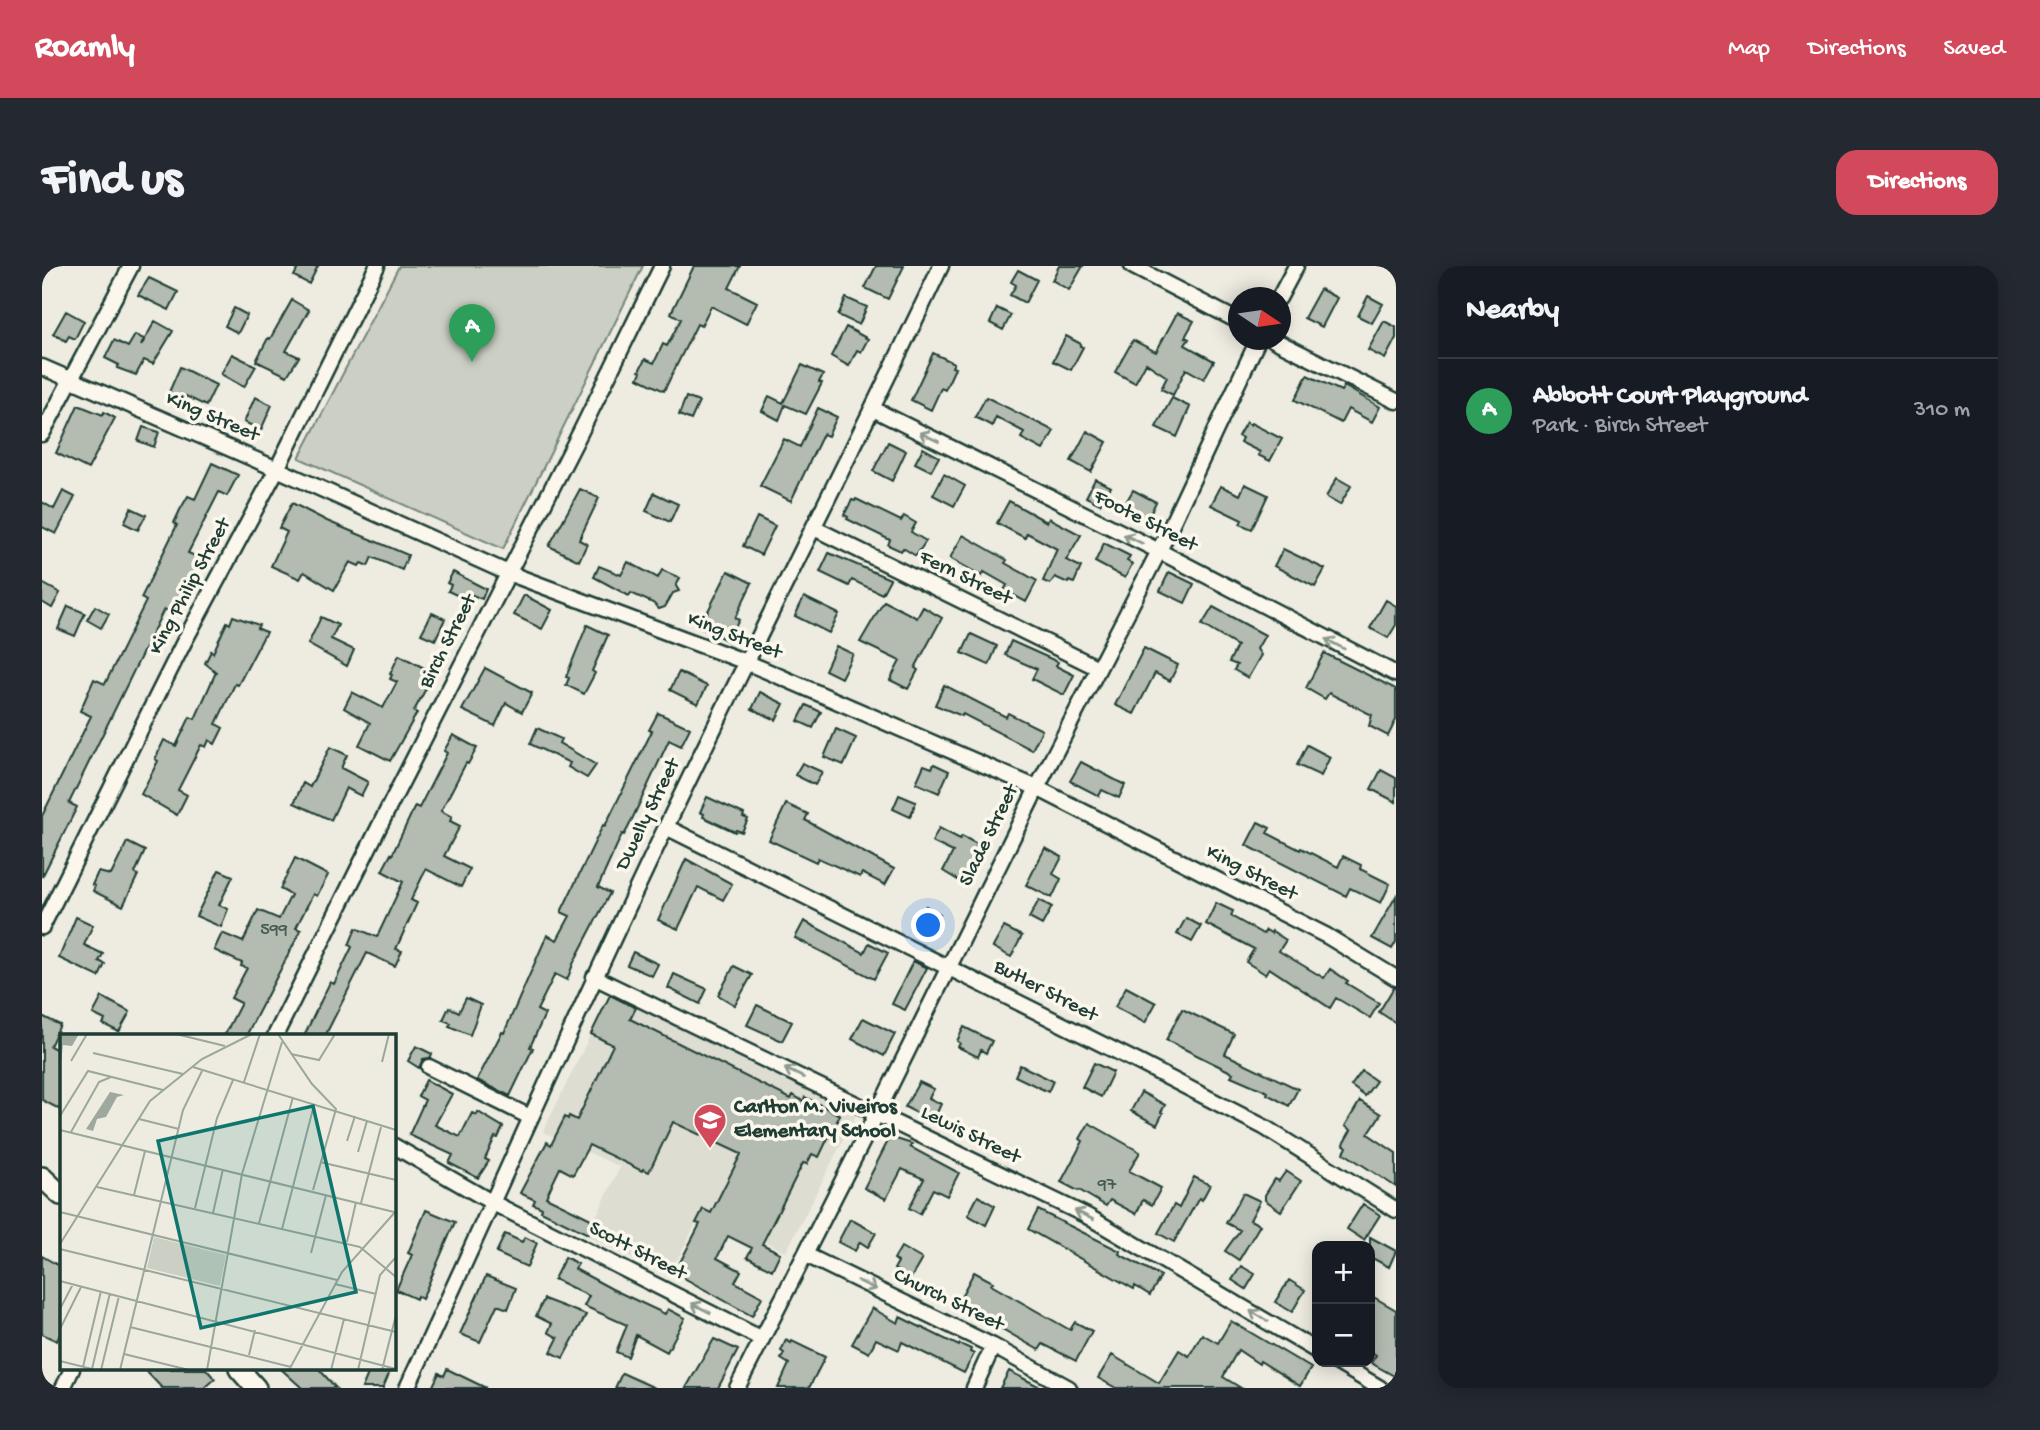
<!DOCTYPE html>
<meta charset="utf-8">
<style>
:root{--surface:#171b24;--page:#242831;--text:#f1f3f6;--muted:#9ea1a6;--line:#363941;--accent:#d1495b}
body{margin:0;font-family:"Gochi Hand",sans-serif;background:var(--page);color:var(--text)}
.controls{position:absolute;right:21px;bottom:21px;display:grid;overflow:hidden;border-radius:14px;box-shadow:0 4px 18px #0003}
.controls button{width:63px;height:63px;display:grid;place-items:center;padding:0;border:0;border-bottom:2px solid var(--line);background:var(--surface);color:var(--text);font:35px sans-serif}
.compass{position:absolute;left:1186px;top:21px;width:63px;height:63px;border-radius:50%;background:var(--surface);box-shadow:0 4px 18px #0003;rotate:103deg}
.you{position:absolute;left:887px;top:660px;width:24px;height:24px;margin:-18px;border:5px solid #fff;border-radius:50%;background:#1a73e8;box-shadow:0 0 0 10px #1a73e833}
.badge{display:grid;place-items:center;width:46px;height:46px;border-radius:50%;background:var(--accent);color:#fff;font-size:23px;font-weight:700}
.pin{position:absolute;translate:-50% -58px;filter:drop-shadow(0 2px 4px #0008)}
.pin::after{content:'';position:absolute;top:37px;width:24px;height:21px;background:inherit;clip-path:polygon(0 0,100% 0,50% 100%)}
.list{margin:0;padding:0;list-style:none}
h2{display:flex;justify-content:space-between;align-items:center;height:91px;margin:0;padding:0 28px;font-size:30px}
h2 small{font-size:23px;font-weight:400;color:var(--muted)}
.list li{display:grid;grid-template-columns:46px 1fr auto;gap:21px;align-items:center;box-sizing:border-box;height:105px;padding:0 28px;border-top:2px solid var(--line)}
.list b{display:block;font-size:26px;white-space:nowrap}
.list p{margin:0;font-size:23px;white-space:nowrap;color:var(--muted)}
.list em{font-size:23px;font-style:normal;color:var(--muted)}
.map{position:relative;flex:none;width:1354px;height:1122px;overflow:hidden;border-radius:21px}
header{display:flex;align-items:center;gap:42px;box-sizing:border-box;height:98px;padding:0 35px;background:var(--accent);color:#fff}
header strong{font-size:33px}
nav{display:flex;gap:38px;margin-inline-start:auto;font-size:24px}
.intro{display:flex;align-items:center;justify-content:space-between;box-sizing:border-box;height:168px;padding:0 42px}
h1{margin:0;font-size:49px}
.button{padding:18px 32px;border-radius:21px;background:var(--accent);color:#fff;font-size:24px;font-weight:700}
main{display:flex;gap:42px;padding:0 42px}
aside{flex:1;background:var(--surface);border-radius:21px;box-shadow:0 4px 18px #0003}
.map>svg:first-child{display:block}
.built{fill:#ddddd2}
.green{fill:#cbcfc4;stroke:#75867c;stroke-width:2}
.building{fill:#b4bbb0;stroke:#1f3d34;stroke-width:2}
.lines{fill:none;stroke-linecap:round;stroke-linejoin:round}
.minor-casing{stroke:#1f3d34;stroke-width:19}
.secondary-casing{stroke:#1f3d34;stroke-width:24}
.minor{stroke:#fbf7ec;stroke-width:14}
.secondary{stroke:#fbf7ec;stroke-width:19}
.oneway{stroke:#8d9a90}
.labels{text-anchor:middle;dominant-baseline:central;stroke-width:7;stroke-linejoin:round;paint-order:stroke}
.number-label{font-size:18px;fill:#445c53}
.street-label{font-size:21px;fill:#1f3d34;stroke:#fbf7ec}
.poi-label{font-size:21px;font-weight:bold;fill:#1f3d34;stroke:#fbf7ec;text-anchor:start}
.inset-road{fill:none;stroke:#9ba69c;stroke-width:2}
.view{fill:#0f766e;fill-opacity:0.15;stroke:#0f766e;stroke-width:3.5}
.inset-edge{fill:none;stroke:#1f3d34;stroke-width:3.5}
</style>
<header>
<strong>Roamly</strong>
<nav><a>Map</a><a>Directions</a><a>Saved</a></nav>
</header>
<div class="intro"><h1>Find us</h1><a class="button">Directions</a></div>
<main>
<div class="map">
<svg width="1354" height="1122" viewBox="0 0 1354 1122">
<rect width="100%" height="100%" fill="#eeece1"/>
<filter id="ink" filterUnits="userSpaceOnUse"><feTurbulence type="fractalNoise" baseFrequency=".0143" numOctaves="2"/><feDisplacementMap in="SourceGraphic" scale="14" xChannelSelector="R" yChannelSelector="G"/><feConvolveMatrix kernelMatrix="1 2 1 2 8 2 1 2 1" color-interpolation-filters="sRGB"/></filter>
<g filter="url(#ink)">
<path class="built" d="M569 726 814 849 744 986 661 945 626 1010 545 970 578 901 501 866Z"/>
<path class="green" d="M357 0H601L461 283 257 192Z"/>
<path class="building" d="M257 0H276L267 18 252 10Z
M652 0H698L687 22 715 36 704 58 669 40 659 60 655 58 622 125 596 112 599 106 597 105 603 93 612 97 621 78 625 80 639 53 629 47Z
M834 0H862L846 33 823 22Z
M1017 0H1041L1027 24 1010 14Z
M976 4 995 14 983 37 968 29 974 19 969 16Z
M107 12 136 26 127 44 96 29Z
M1278 23 1295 32 1280 61 1262 52Z
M1326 30 1341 38 1330 57 1316 50Z
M804 32 825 41 817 59 796 49Z
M250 34 267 44 244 85 257 91 245 110 214 95 226 72 228 73Z
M192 42 205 49 196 67 183 60Z
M955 42 969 49 961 64 948 57Z
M24 45 42 55 33 73 27 70 24 75 11 68Z
M1135 47 1152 55 1143 71 1147 73 1143 79 1172 95 1162 113 1144 103 1131 129 1119 123 1125 111 1104 97 1093 117 1073 106 1091 74 1114 86Z
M113 55 131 65 111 98 102 94 94 109 75 102 77 99 63 92 72 74 86 81 93 69 102 73 99 80Z
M1342 55 1354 61V72L1343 93 1326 84Z
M804 61 826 73 819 86 815 84 807 100 789 90Z
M1024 70 1039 78 1038 80 1041 81 1029 104 1011 95Z
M891 87 912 97 910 101 913 102 903 124 899 122 889 144 869 134Z
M190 88 214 100 202 121 179 108Z
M760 99 781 109 777 116 780 117 764 148 743 139 737 154 720 145 727 130 741 137Z
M138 101 174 119 164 140 144 130 142 134 127 126Z
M1265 109 1299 125 1302 120 1338 141 1330 156 1306 143 1299 157 1253 134Z
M213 131 230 139 219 164 202 156Z
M644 131 657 136 649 154 637 149Z
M944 131 1012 165 1001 184 979 172 982 166 954 151 950 160 933 151Z
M1130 132 1148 141 1135 171 1114 161Z
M36 139 61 149 62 146 73 152 46 203 14 187Z
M776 142 795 151 786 170 781 168 749 235 718 220 742 173 758 181Z
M1204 156 1208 159 1209 157 1240 173 1228 195 1216 189 1218 186 1198 176 1200 172 1196 170Z
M101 161 117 166 112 181 96 175Z
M1045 165 1065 176 1049 206 1029 195Z
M846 176 864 185 850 215 831 205Z
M881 182 897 191 889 205 873 197Z
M170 197 196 209 185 230 177 226 146 287 156 291 152 300 155 301 150 312 146 310 132 348 122 343 27 537 35 541 0 611V550L49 450 38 445 52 413 63 418 104 335 99 332 135 259 132 257 138 244 146 230 153 233Z
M902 208 923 220 912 240 891 229Z
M1295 212 1309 220 1298 239 1284 231Z
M1053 213 1069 221 1058 238 1044 231Z
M1203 218 1226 229 1210 263 1198 258 1200 254 1169 239 1179 220 1198 229Z
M538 223 557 232 537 274 545 278 537 295 507 280Z
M1091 224 1114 236 1104 256 1080 243Z
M21 225 33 231 14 268 0 261V236L12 243Z
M612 227 636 238 628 256 604 245Z
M814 233 859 255 862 250 874 257 869 266 884 275 874 290 861 282 859 285 846 279 848 274 805 253 806 251 802 249 810 234 813 235Z
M967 235 1005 256 1007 252 1039 269 1024 294 1039 301 1032 317 1027 315 1026 317 1013 311 1008 318 1001 315 1015 283 985 267 983 272 955 257Z
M250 237 285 255 366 289 360 304 330 291 326 300 319 297 317 300 308 296 292 324 262 306 258 313 229 300 245 266 237 262Z
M89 242 104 249 96 264 82 257Z
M715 251 733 260 719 289 701 280Z
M921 269 965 294 963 297 995 315 984 336 962 324 965 319 942 306 940 310 908 292Z
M1062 277 1088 290 1085 295 1090 298 1083 312 1053 296Z
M1241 283 1283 303 1273 321 1232 300Z
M787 287 848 313 840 328 810 314 807 320 778 306Z
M586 296 616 312 620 304 638 312 634 320 637 325 631 327 623 341 617 343 611 337 589 327 587 330 552 311 557 300 579 309Z
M686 305 710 317 693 352 697 354 686 375 658 361Z
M411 306 444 323 440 333 428 328 425 334 406 325 409 319 405 317Z
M1127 306 1152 318 1143 337 1118 325Z
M0 317 18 327 10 342 0 336Z
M482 329 510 344 500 363 472 349Z
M762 331 797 348 787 367 753 350Z
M1344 334 1354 340V359L1346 372 1328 362Z
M842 335 875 352 881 341 900 352 873 402 876 404 866 423 848 414 858 395 818 376Z
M26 340 43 347 33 370 16 363Z
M53 340 67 348 59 362 45 354Z
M1171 341 1223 369 1215 383 1219 389 1206 412 1192 404 1195 399 1187 396 1195 380 1160 359Z
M390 347 403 353 393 374 379 368Z
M191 350 217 359 215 362 224 366 196 419 193 418 174 458 181 462 173 478 167 474 164 481 159 479 136 524 145 529 135 549 99 528 116 495 113 493 122 474 134 480 148 451 153 453 174 406 163 397 169 385 171 387 185 356 188 358Z
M279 351 296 359 289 373 312 384 305 400 266 378Z
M545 359 566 369 550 405 553 407 542 428 524 419 527 412 524 411Z
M929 368 955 380 947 399 920 387Z
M969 375 1016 396 1014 400 1032 409 1022 429 990 413 995 403 963 389Z
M794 380 811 388 799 412 783 404Z
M1102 382 1136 399 1128 415 1113 407 1092 448 1073 439Z
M1282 387 1354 423V454L1346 470 1327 460 1330 449 1287 427 1283 433 1264 422Z
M357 389 390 406 386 414 388 415 372 445 375 447 348 495 317 479 328 457 302 442 310 426 341 442 355 416 348 413 350 409 348 408Z
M443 402 490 427 480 446 464 437 453 460 420 444Z
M637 406 665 420 656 438 628 424Z
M902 419 964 451 966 447 1000 464 990 484 921 448 920 450 893 439Z
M718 426 742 438 734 454 710 443Z
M764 439 779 446 771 462 756 455Z
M616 447 648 462 639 480 627 474 586 562 582 569 580 568 556 621 568 627 532 696 525 714 513 708 495 744 503 748 488 781 491 782 468 830 435 814 460 766 462 767 505 669 515 674 528 650 519 646 561 559 563 560 610 465 607 464Z
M495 462 519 473 517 477 554 499 545 512 526 501 528 497 488 478Z
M794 463 814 472 802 499 782 491Z
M411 469 435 482 426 498 424 497 399 545 410 551 408 555 418 560 402 590 428 603 419 621 384 603 369 634 375 637 354 683 360 685 353 700 325 687 283 770H262L288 716 292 718 310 681 307 679 314 662 335 671 361 616 340 605 349 588 350 589 373 540 377 542 405 487 402 485Z
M1265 479 1288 491 1279 510 1255 499Z
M288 481 305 489 299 502 326 516 319 530 304 522 289 554 252 537 261 517 268 521Z
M1039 496 1083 519 1077 532 1060 524 1057 530 1028 515Z
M760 497 780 506 773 519 753 509Z
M892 498 907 505 897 527 874 517 882 499 890 502Z
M1339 504 1354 512V536L1329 523Z
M857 529 874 536 868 551 851 543Z
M665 531 702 548 701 551 706 553 700 566 694 564 693 566 661 551 662 548 658 546Z
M744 538 766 548 763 554 852 603 843 619 820 607 818 611 776 592 774 596 727 574Z
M1216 556 1228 562 1225 567 1258 584 1259 582 1296 601 1301 590 1319 599 1318 603 1348 618 1339 637 1308 622 1304 630 1204 579Z
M897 562 918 573 920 570 935 578 934 580 939 583 921 617 901 605 911 586 890 576Z
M85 576 103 585 93 607 96 609 81 640 51 625 53 620 50 619 56 606 69 609Z
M1003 582 1020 591 1011 608 1019 613 1010 632 984 619Z
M253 592 286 609 275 630 271 628 254 662 259 664 256 670 204 770H182L199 737 189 732 205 702 199 700 200 697 172 684 180 667 201 676 216 644 237 653 249 629 238 623Z
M644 593 690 618 681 634 656 621 636 663 616 654Z
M177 604 191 610 177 639 186 643 179 661 154 650Z
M1354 630V676L1350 683 1330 672Z
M997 634 1010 641 1000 659 987 652Z
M1174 637 1191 645 1189 650 1221 668 1224 664 1229 667 1230 665 1244 674 1237 685 1282 712 1288 703 1306 715 1304 717 1337 737 1328 752 1294 732 1288 742 1227 702 1223 708 1204 696 1212 683 1164 658Z
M884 640 898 648 889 666 875 658Z
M34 651 51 659 42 679 61 688 57 695 63 698 57 711 17 692Z
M1144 652 1159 660 1150 676 1135 668Z
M762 655 822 687 827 677 846 687 832 713 753 672Z
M962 661 980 670 969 691 951 681Z
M591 686 616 698 610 710 585 699Z
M871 695 885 702 863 744 850 738Z
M692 700 710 709 693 739 676 729Z
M632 708 665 723 658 738 626 722Z
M1084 721 1114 737 1103 757 1073 741Z
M1352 721 1354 722V757L1337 746Z
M568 729 594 742 588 753 749 833 751 829 761 835 763 831 798 849 795 855 798 856 790 872 787 870 777 891 770 888 765 898 761 897 720 978 738 987 730 1004 705 991 710 982 686 970 675 992 699 1005 693 1016 720 1031 710 1050 642 1012 643 1009 634 1004 658 958 654 957 661 943 669 947 699 888 631 856 607 906 601 903 600 905 547 879 531 909 518 902 504 931 553 955 546 968 499 945 500 942 491 938 493 934 478 927 505 876 509 879 523 851 526 853 527 850 535 854 571 779 549 768Z
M60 731 88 746 77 766 61 758 63 754 51 748Z
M424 732 439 739 428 769 407 760 409 757 401 754 407 741 417 746Z
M715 739 750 756 740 775 705 759Z
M1140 743 1192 768 1183 788 1256 823 1247 840 1225 828 1226 826 1189 810 1191 807 1124 774Z
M0 750 18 759 8 780 19 786V844L0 834Z
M821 752 853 768 842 790 810 773Z
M922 761 950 775 944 787 939 784 936 791 916 781 918 777 915 775Z
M374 780 390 788 388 792 381 793 377 802 366 795Z
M1052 797 1071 806 1059 831 1040 821Z
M978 799 1011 815 1006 826 973 810Z
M1320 805 1334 815 1323 830 1309 820Z
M384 814 410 828 393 859 418 871 430 847 435 849 436 846 461 861 456 872 453 871 443 893 447 895 436 912 407 897 411 889 367 869 383 834 376 830Z
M877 816 892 823 887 832 899 838 893 851 881 844 879 849 863 841Z
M1099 826 1123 839 1119 846 1121 847 1115 859 1089 845Z
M1318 835 1339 848 1326 868 1354 887V921L1302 887 1305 881 1301 878 1309 864 1303 860Z
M1047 857 1098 886 1087 905 1119 922 1110 939 1101 934 1094 948 1068 934 1064 940 1037 924 1036 925 1019 916 1041 875 1038 873Z
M848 871 870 878 868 881 917 907 905 930 891 923 878 948 867 942 882 913 860 903 844 933 822 922Z
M1244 905 1259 915 1239 945 1223 934V929L1233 913 1237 915Z
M1152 911 1168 919 1160 934 1157 932 1132 976 1116 967 1132 939 1137 942Z
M1201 927 1218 935 1208 954 1218 959 1197 994 1183 985 1198 964 1184 957Z
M936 930 953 940 944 959 926 949Z
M1321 938 1338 949 1322 974 1305 963Z
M384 944 413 956 380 1033 375 1030 374 1033 354 1024 370 989 366 987Z
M996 944 1078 985 1077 988 1119 1010 1108 1029 1093 1020 1092 1023 986 963Z
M808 953 834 967 826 981 818 976 813 985 796 976Z
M463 968 480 976 483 971 495 977 485 1001 454 987Z
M1328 971 1354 985 1347 1001 1328 991Z
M859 981 880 993 869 1012 852 1003 856 996 852 993Z
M0 990 19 1001V1066L15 1075 0 1068Z
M523 991 536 998 533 1003 570 1023 623 1048 626 1043 643 1052 625 1086 594 1069 586 1091 574 1086 585 1059 542 1040 547 1030 512 1013Z
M1199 1000 1213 1008 1204 1023 1190 1014Z
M932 1006 951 1016 949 1019 1028 1064 1033 1056 1050 1065 1034 1095 1001 1078 997 1084 955 1060 957 1057 935 1046 934 1049 923 1044 924 1041 916 1036Z
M444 1010 474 1022 466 1043 455 1039 438 1076 418 1068Z
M1247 1014 1263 1024 1250 1046 1233 1036Z
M1328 1029 1354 1044V1111L1329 1097 1334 1089 1328 1085Z
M502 1033 544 1049 521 1092 509 1086 516 1072 506 1066 510 1058 494 1050Z
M830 1042 856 1057 858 1051 917 1080 918 1078 929 1083 928 1086 932 1088 922 1107 860 1076 857 1084 834 1073 827 1087 810 1078Z
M1189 1055 1269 1102 1258 1120 1218 1095 1217 1098 1196 1084 1181 1111 1199 1122H1074L1056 1112 1070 1089 1117 1117 1137 1084 1147 1090 1160 1068 1176 1077Z
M672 1073 696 1084 676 1122H644Z
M744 1074 749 1077 750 1075 783 1091 767 1122H736L747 1098 739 1093 742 1087 739 1085Z
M102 1103H164L173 1113 163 1122H120Z
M239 1103H277L294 1122H260Z
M328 1103H349L341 1122H320Z
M405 1103 444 1122H390L397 1107 402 1110Z
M967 1105 1000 1122H958Z
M580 1107 613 1122H573Z"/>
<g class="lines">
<defs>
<path id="minor" d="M1090 0 1196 55
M1237 32 1254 0
M1232 74 1354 135
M0 101 235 203 466 307 704 396 995 522 1285 670 1354 712
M831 143 1117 285 1354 408
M0 168 89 0
M772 262 1056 402
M624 561 1096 796 1222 861 1354 944
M0 661 142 376 235 203 335 0
M552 711 1045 950 1275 1085
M233 770 344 547 539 165 620 0
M387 801 488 851
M352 880 451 937 720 1073
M764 989 951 1080 1027 1122
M1294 1096 1338 1122
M21 1122 30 1103
M365 1122C452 935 535 746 624 561 714 373 810 188 899 0
M695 1122 835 847 995 522 1117 285 1216 74
M932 1122 951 1080"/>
<path id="secondary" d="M0 911 19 929
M197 1103 214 1122"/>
</defs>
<use href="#minor" class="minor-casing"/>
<use href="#secondary" class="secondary-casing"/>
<use href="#minor" class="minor"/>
<use href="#secondary" class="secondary"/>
</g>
<defs><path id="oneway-shaft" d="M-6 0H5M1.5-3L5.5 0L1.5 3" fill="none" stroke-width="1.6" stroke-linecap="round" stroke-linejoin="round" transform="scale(1.75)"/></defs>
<g class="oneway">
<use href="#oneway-shaft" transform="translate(887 171) rotate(-154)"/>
<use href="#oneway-shaft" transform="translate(1091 273) rotate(-154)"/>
<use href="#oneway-shaft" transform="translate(1293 378) rotate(-152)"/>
<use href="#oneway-shaft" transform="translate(752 807) rotate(-154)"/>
<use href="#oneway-shaft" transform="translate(1042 949) rotate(-153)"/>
<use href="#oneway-shaft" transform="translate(825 1019) rotate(26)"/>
<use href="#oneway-shaft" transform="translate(659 1042) rotate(-153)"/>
<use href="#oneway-shaft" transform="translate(1217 1050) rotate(-149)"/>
</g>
</g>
<defs>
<symbol id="school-pin" viewBox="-11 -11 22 30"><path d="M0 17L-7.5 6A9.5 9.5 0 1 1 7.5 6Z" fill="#d1495b" stroke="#fbf7ec"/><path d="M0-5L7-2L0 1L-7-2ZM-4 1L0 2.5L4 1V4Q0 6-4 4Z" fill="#fff"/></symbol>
</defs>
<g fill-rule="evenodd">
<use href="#school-pin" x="649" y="835" width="38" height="52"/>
</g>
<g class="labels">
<g class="number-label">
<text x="232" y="664">599</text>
<text x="1065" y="919">97</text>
</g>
<g class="street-label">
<text transform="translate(170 152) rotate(23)">King Street</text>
<text transform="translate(1103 256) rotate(27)">Foote Street</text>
<text transform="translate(923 313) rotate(26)">Fern Street</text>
<text transform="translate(149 321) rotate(-62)">King Philip Street</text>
<text transform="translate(692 371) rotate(21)">King Street</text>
<text transform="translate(407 376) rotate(-63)">Birch Street</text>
<text transform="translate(607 549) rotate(-64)">Dwelly Street</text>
<text transform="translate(948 570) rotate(-64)">Slade Street</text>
<text transform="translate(1209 608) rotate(27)">King Street</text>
<text transform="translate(1003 726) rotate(27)">Butler Street</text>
<text transform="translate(928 870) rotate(26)">Lewis Street</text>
<text transform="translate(595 986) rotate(27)">Scott Street</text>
<text transform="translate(906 1035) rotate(26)">Church Street</text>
</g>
<g class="poi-label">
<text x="692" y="842">Carlton M. Viveiros<tspan x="692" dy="24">Elementary School</tspan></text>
</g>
</g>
<g transform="translate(18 768)">
<rect width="336" height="336" fill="#eeece1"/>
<path d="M94 203 166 221 160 252 87 234Z" fill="#cbcfc4"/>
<path d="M0 0H19L12 12 3 11 0 36ZM50 58 64 61 57 63 46 83 37 85 33 97 26 95Z" fill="#9fa89f"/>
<path class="inset-road" d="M116 0 165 12M218 0 252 50 276 75 253 156M33 19 123 40M231 20 259 26 275 0M11 27 27 0M322 28 329 0M133 33 336 96M184 48 200 0M0 82 28 37 103 56M79 85 119 95M0 96 334 178M11 98 39 48 51 43M287 107 295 82M298 118 307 87M260 128 336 146M37 153 300 213M74 161 85 117M301 169 321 93M135 174 157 84 173 46M0 178 277 246M153 179 163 135M199 189 233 63M222 195 254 71M287 208 296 168M0 210 90 67 142 25 192 0M300 213 336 243M0 215 336 298M251 219 266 161M0 247 336 335M275 250 316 260M0 275 13 250M70 293 231 333M0 295 21 253M64 320 129 336M189 321 195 296M0 327 32 335M23 333 41 257M32 335 50 259M41 336 59 262M60 336 123 76 142 37M147 336 182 140 222 8M229 336 282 238 336 177M271 336 284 285M298 336 320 241 336 223M322 336 336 281"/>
<path class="view" d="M253 72 296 258 141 294 98 107Z"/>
<rect width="336" height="336" class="inset-edge"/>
</g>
</svg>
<div class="controls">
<button>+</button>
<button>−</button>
</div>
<svg class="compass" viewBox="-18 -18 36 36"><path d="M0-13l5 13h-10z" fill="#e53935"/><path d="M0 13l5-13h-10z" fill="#9ea1a6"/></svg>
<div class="you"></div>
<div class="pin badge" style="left:430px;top:96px;background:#2e9e5b">A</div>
</div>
<aside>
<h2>Nearby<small></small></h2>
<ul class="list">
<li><span class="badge" style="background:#2e9e5b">A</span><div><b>Abbott Court Playground</b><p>Park · Birch Street</p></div><em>310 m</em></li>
</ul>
</aside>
</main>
